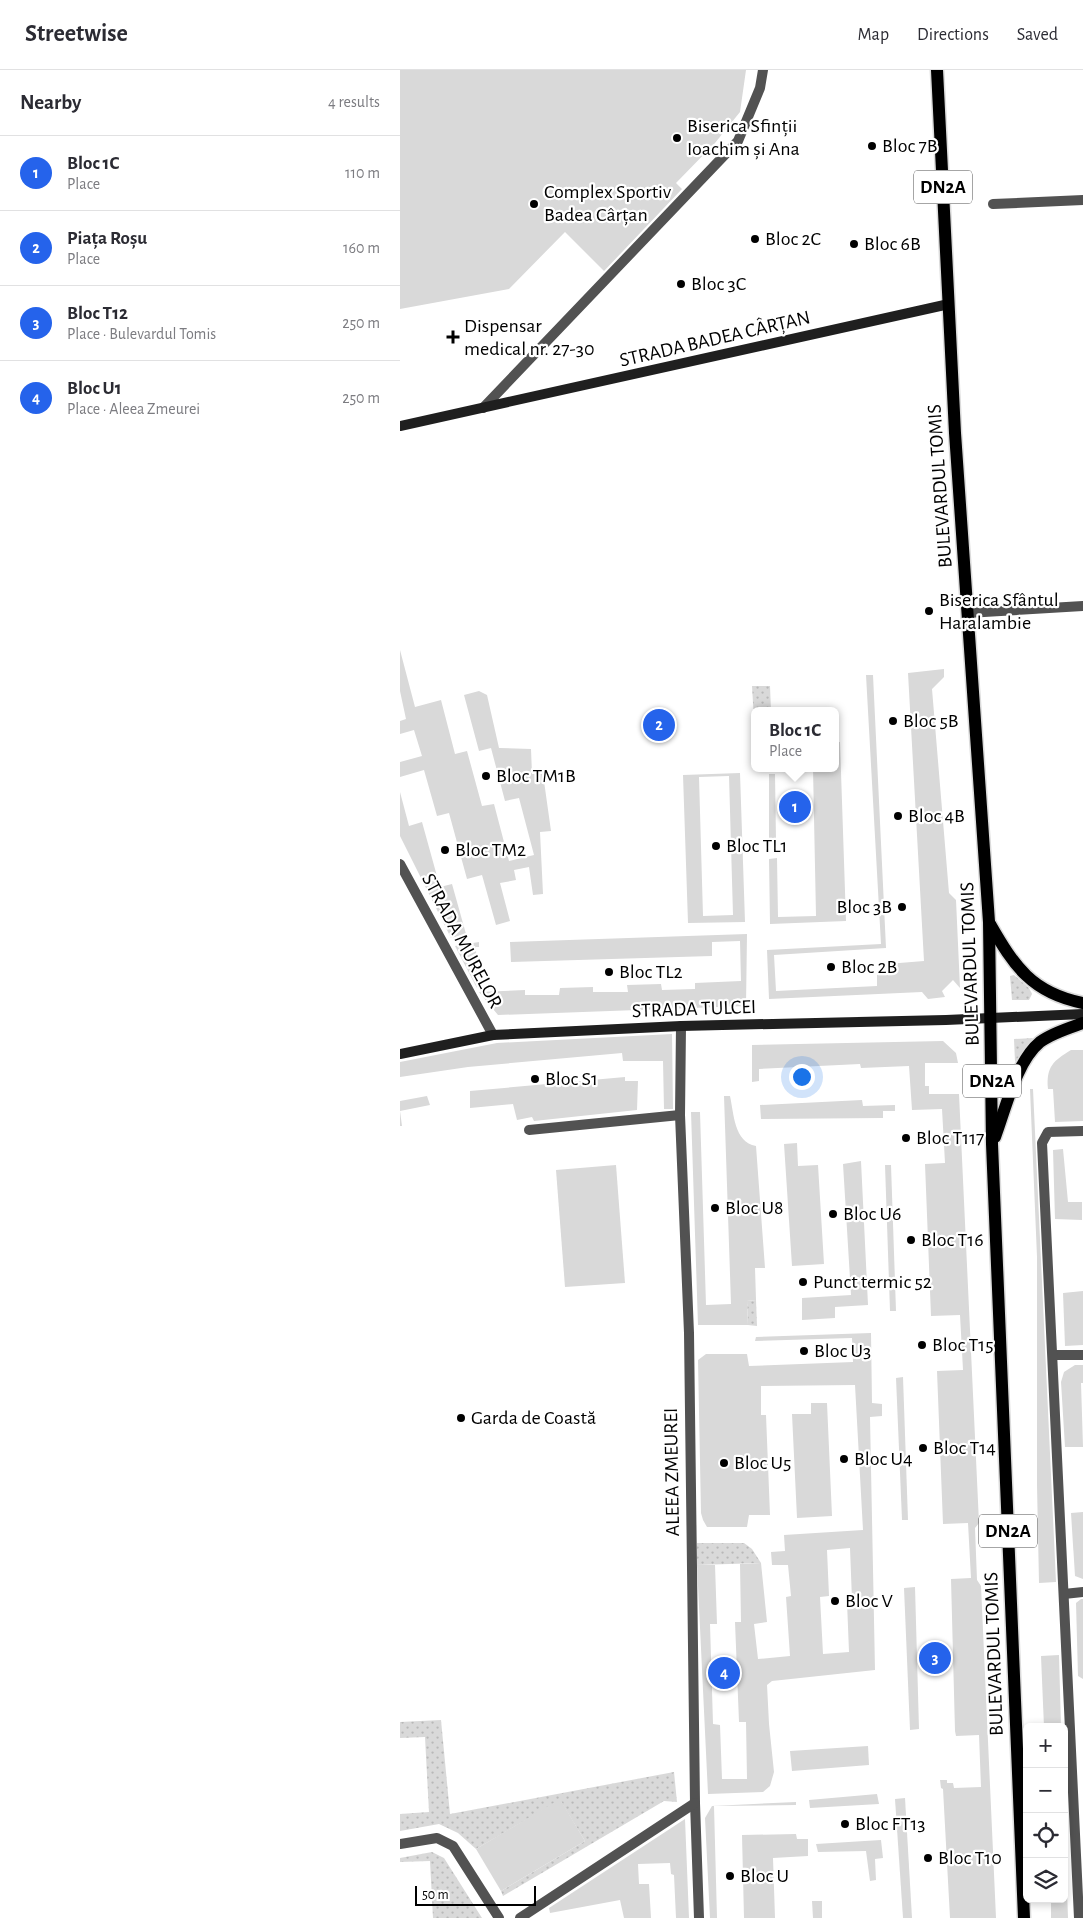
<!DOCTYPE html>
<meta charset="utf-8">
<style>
:root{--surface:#fff;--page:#f7f7f7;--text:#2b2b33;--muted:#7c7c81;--line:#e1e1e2;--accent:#2563eb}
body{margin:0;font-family:"Alegreya Sans",sans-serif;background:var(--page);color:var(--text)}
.controls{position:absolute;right:15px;bottom:15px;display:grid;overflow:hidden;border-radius:8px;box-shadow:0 2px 8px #0003}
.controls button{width:45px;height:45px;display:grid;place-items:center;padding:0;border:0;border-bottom:1px solid var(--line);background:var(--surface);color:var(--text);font:25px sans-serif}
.scale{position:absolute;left:15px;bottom:12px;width:121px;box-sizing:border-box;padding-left:5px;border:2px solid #000;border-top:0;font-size:14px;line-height:18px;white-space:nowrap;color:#000;-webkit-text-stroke:4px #fff;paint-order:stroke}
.you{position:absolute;left:401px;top:1006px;width:18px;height:18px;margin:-12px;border:4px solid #fff;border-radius:50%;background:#1a73e8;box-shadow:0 0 0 8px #1a73e833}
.badge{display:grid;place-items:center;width:32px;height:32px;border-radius:50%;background:var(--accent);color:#fff;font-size:16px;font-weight:700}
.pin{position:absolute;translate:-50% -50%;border:2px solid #fff;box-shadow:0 1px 5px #0006}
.popup{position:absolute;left:351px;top:637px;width:88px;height:65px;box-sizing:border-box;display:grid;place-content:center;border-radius:8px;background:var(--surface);filter:drop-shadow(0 1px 4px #0005);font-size:16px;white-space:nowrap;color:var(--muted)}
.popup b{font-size:19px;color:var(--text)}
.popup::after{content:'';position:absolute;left:50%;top:100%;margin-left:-10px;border:10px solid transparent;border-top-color:var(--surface)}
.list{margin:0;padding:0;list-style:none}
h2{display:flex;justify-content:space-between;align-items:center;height:65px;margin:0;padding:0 20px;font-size:21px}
h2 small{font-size:16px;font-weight:400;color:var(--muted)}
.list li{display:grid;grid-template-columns:32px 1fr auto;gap:15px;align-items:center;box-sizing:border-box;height:75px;padding:0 20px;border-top:1px solid var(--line)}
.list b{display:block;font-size:19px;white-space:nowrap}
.list p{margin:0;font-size:16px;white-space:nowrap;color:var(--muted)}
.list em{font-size:16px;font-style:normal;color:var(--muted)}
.icon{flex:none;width:28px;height:28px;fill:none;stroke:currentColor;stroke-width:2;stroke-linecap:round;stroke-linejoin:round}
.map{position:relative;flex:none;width:683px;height:1848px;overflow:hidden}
header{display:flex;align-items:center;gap:30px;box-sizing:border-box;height:70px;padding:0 25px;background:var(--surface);border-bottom:1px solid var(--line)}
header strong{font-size:24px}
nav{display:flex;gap:28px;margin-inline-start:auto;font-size:18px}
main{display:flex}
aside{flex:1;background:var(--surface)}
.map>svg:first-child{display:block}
</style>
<header>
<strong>Streetwise</strong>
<nav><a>Map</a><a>Directions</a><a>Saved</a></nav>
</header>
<main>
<aside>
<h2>Nearby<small>4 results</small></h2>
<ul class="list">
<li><span class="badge">1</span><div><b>Bloc 1C</b><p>Place</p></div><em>110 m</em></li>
<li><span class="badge">2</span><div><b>Piața Roșu</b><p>Place</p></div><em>160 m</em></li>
<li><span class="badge">3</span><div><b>Bloc T12</b><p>Place · Bulevardul Tomis</p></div><em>250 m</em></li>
<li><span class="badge">4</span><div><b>Bloc U1</b><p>Place · Aleea Zmeurei</p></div><em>250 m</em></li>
</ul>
</aside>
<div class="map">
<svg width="683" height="1848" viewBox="0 0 683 1848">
<defs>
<pattern id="grass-dots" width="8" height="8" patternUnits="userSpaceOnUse" patternTransform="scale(1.25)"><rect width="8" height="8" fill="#d9d9d9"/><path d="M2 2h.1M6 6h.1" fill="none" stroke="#b8b8b8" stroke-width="1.8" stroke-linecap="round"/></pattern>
</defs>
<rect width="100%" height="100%" fill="#fff"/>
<g fill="url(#grass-dots)">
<path d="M352 616H370L371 641H355V667Z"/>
<path d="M614 905 629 918 632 924 629 930H612L610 906Z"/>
<path d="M633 968 615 992 614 969Z"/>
<path d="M356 1230 357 1256 348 1255 347 1231Z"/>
<path d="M297 1473H344L352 1479 361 1493 297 1495Z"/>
<path d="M41 1650 50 1744 274 1702 277 1732 264 1731 103 1826 101 1821 185 1771 160 1730 76 1779 58 1763 39 1754 0 1761V1744L29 1742 25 1667 0 1668V1652Z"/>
<path d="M32 1782 44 1788 82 1848H33L30 1791 0 1792V1788Z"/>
</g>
<g fill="#d9d9d9" fill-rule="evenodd">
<path d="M0 0H346L340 42 315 73 276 113 282 119 204 201 165 162 109 219 0 239Z"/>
<path d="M0 580 15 637 41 630 55 684 67 681 82 736 94 734 109 791 134 785 119 728 105 731 91 678 79 681 64 625 79 621 87 625 99 678 131 679 132 704H143L151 761 140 762 143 824 133 825 129 797 114 800 116 810 100 813 110 851 96 855 82 805 67 809 49 743 37 746 24 700 0 707V692L22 686 14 660 0 664V651L6 649 0 621Z"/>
<path d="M544 599V607L532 619 549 823 556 830 560 918 553 910 542 921 545 927 528 929 522 922 369 929 367 880 481 874 466 605H473L486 878 374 885 376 921 477 916V901L488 900 487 894 524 891 508 603Z"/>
<path d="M435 672H440L446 851 370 854 369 789 377 788 378 847 416 846 413 698H435Z"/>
<path d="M340 703 345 852 288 853 283 705ZM329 706 333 845 303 846 299 707Z"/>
<path d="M369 704H375L376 771H369Z"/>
<path d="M0 722 9 756 22 752 40 817 52 814 66 864 51 868 0 766Z"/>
<path d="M347 864 346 936 98 945 79 922 125 920V925H159L160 918 193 917V922H228L227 915 261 914 262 920 295 919V913L341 911 340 871 312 872V886L111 892 110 872Z"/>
<path d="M79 872V877H76L77 918 55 876Z"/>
<path d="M272 964 273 1039H264L263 991H223L222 983 68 997 0 1007V992L97 973Z"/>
<path d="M543 971 556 983 558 993H525V1016H529V1024H559L579 1453 575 1458 577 1510 581 1516 596 1848H550L543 1719 541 1718 540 1710H547V1713H553L554 1718 581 1717 579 1665 556 1666 555 1661 551 1509 571 1508 568 1453 543 1454 537 1301 563 1300 560 1245 531 1246 525 1094 545 1093 542 1039 512 1040 509 996 461 998 460 994 359 999V1011L352 1012V975Z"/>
<path d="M671 980H683V1051L655 1052 653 1019H648C646 997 653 991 671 980Z"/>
<path d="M225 1007V1011H238L237 1040 134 1051 132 1047 117 1050 113 1034 70 1038V1021Z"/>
<path d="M630 1019H633L656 1512 639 1513 637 1415V1187Z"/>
<path d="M27 1026 30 1035 0 1041 2 1056H0V1031Z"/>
<path d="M324 1026H330C334 1044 334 1072 356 1076L365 1198H355L356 1230 347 1231 348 1255H298L291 1042H300L306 1235 331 1234Z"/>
<path d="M462 1030 463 1036 495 1035V1041H483V1048L361 1049 360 1035Z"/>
<path d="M397 1073 398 1096 418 1095 424 1194 392 1196 384 1074Z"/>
<path d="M663 1079 668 1132H682V1150L655 1149 653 1080Z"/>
<path d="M461 1091 468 1235 435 1237V1248L402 1250V1228L451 1225 443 1094Z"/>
<path d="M216 1095 225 1213 165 1217 156 1100Z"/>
<path d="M485 1095H491L496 1241H490Z"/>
<path d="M683 1221V1275L665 1276 663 1223Z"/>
<path d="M471 1263 472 1333 482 1334V1346L470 1347 475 1600 372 1611 367 1615 369 1654 374 1702 370 1716 363 1722 308 1724 297 1495H315L317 1554H310L313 1654 320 1655 322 1709H347L346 1652H339L335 1552H341L340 1494 361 1493 367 1552 354 1554 358 1589 390 1586 386 1527 391 1526 388 1495H372L371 1482 385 1481 384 1465 463 1460 455 1315 361 1316V1345H366L370 1445H349L347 1457H307L303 1450 301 1443 298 1290 306 1284H347L349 1296 453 1292 452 1268 355 1271 356 1267ZM450 1478 452 1530 447 1532 449 1582 423 1584 420 1527 429 1526 427 1480Z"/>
<path d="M675 1295H683V1313H681L683 1377H665L661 1312 664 1302Z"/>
<path d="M503 1307 508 1450H502L496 1308Z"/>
<path d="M411 1333H427L432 1446 397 1448 392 1344H411Z"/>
<path d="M683 1442V1509L675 1506 671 1443Z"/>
<path d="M515 1517 519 1659 510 1660 504 1518Z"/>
<path d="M681 1529H683V1609L678 1606 676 1533Z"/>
<path d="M659 1585 661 1657H644L641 1586Z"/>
<path d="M468 1676 469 1695 392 1701 390 1681Z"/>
<path d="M477 1724 479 1734 410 1738 409 1730Z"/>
<path d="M505 1728 512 1848H503L495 1729Z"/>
<path d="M160 1729 185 1771 101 1821 76 1779Z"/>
<path d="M396 1732V1735L314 1736 317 1848H310L305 1748 312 1736Z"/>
<path d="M664 1735 668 1848H651V1829H664Z"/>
<path d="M285 1749 289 1848H276L274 1805 271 1804 270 1793 238 1794 239 1814H249L251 1848H224L220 1830 150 1843 149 1838Z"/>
<path d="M396 1764 397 1769H408V1786L373 1788 375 1848H344L342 1765Z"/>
<path d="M481 1770 483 1788 475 1789 476 1810 470 1811 466 1781 418 1782 416 1774Z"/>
<path d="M412 1831H422V1848H413Z"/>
</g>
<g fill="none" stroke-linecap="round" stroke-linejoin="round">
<defs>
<g id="primary">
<path d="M537 0 555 363 589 852 592 1074 624 1848"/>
<path d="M590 854C614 896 632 923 683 933"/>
<path d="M595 1067C606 1038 616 992 640 972 652 963 669 958 683 953"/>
</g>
</defs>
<use href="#primary" stroke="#dbdbdb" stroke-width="15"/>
<g stroke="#525252" stroke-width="10">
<path d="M593 134 683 130"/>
<path d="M83 338 338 71 360 18 363 0"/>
<path d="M567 543 683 536"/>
<path d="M0 794 93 965"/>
<path d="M281 956 280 1045 289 1263 295 1733 299 1848"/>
<path d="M129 1060 280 1045"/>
<path d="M653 1285H683"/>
<path d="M664 1524 683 1522"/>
<path d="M0 1774 37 1768 53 1776 99 1848"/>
<path d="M120 1848 295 1733"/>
<path d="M679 1848 642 1073 648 1062 683 1061"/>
</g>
<g stroke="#1f1f1f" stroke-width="10">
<path d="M0 356 549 234"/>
<path d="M0 984 93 965 281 956 546 950 683 944"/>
</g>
<use href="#primary" stroke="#000" stroke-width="12"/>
</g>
<g fill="#000" stroke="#fff" stroke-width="2">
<circle cx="277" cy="68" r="5"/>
<circle cx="472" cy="76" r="5"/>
<circle cx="134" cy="134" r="5"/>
<circle cx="355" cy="169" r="5"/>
<circle cx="454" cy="174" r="5"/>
<circle cx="281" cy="214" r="5"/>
<path d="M50.5 259.5h5v5h5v5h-5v5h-5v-5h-5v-5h5z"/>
<circle cx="529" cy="541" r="5"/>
<circle cx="493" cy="651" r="5"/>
<circle cx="86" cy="706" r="5"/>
<circle cx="498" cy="746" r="5"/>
<circle cx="316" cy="776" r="5"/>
<circle cx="45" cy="780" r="5"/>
<circle cx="502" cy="837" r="5"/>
<circle cx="431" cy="897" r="5"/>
<circle cx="209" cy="902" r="5"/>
<circle cx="135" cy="1009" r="5"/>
<circle cx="506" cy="1068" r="5"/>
<circle cx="315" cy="1138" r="5"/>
<circle cx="433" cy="1144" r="5"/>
<circle cx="511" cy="1170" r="5"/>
<circle cx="403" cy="1212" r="5"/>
<circle cx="522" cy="1275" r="5"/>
<circle cx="404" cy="1281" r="5"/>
<circle cx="61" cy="1348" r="5"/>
<circle cx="523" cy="1378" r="5"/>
<circle cx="444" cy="1389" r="5"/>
<circle cx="324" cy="1393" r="5"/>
<circle cx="435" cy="1531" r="5"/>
<circle cx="445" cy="1754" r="5"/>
<circle cx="528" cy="1788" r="5"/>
<circle cx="330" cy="1806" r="5"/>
</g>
<g text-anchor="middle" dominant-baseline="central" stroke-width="4.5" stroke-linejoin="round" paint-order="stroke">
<g fill="#fff" stroke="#4c4c4c" stroke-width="1">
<rect x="514" y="100.5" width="58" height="33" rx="4"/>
<rect x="563" y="994.5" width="58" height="33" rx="4"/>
<rect x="579" y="1444.5" width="58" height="33" rx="4"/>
</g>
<g font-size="19" font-weight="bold" fill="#000">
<text x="543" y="117">DN2A</text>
<text x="592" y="1011">DN2A</text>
<text x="608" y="1461">DN2A</text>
</g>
<g font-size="20" fill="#000" stroke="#fff" text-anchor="start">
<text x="287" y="56">Biserica Sfinții<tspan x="287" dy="23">Ioachim și Ana</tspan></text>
<text x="482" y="76">Bloc 7B</text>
<text x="144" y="122">Complex Sportiv<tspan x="144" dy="23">Badea Cârțan</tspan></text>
<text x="365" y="169">Bloc 2C</text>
<text x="464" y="174">Bloc 6B</text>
<text x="291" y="214">Bloc 3C</text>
<text x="64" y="256">Dispensar<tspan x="64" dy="23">medical nr. 27-30</tspan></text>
<text x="539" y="530">Biserica Sfântul<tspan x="539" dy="23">Haralambie</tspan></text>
<text x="503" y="651">Bloc 5B</text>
<text x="96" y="706">Bloc TM1B</text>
<text x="508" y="746">Bloc 4B</text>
<text x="326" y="776">Bloc TL1</text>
<text x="55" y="780">Bloc TM2</text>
<text x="492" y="837" text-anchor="end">Bloc 3B</text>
<text x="441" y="897">Bloc 2B</text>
<text x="219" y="902">Bloc TL2</text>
<text x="145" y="1009">Bloc S1</text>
<text x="516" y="1068">Bloc T117</text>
<text x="325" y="1138">Bloc U8</text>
<text x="443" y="1144">Bloc U6</text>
<text x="521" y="1170">Bloc T16</text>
<text x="413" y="1212">Punct termic 52</text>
<text x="532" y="1275">Bloc T15</text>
<text x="414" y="1281">Bloc U3</text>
<text x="71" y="1348">Garda de Coastă</text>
<text x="533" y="1378">Bloc T14</text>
<text x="454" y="1389">Bloc U4</text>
<text x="334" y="1393">Bloc U5</text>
<text x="445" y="1531">Bloc V</text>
<text x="455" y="1754">Bloc FT13</text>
<text x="538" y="1788">Bloc T10</text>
<text x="340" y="1806">Bloc U</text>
</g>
<g font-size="20" fill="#000" stroke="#fff">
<text transform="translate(315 269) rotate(-13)">STRADA BADEA CÂRȚAN</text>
<text transform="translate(540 416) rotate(-94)">BULEVARDUL TOMIS</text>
<text transform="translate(62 871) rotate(62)">STRADA MURELOR</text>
<text transform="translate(570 894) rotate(-92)">BULEVARDUL TOMIS</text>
<text transform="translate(294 939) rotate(-2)">STRADA TULCEI</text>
<text transform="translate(272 1402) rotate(-91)">ALEEA ZMEUREI</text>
<text transform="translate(594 1584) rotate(-92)">BULEVARDUL TOMIS</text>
</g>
</g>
</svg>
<div class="controls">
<button>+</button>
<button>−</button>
<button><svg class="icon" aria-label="locate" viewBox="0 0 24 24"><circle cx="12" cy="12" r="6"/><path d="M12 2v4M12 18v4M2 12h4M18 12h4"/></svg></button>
<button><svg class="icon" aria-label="layers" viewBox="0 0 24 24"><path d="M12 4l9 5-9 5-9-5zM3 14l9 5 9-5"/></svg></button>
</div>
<div class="scale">50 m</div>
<div class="you"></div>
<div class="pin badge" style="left:395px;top:737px">1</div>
<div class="popup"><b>Bloc 1C</b>Place</div>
<div class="pin badge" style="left:259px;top:655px">2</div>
<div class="pin badge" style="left:535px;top:1588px">3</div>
<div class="pin badge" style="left:324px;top:1603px">4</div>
</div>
</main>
